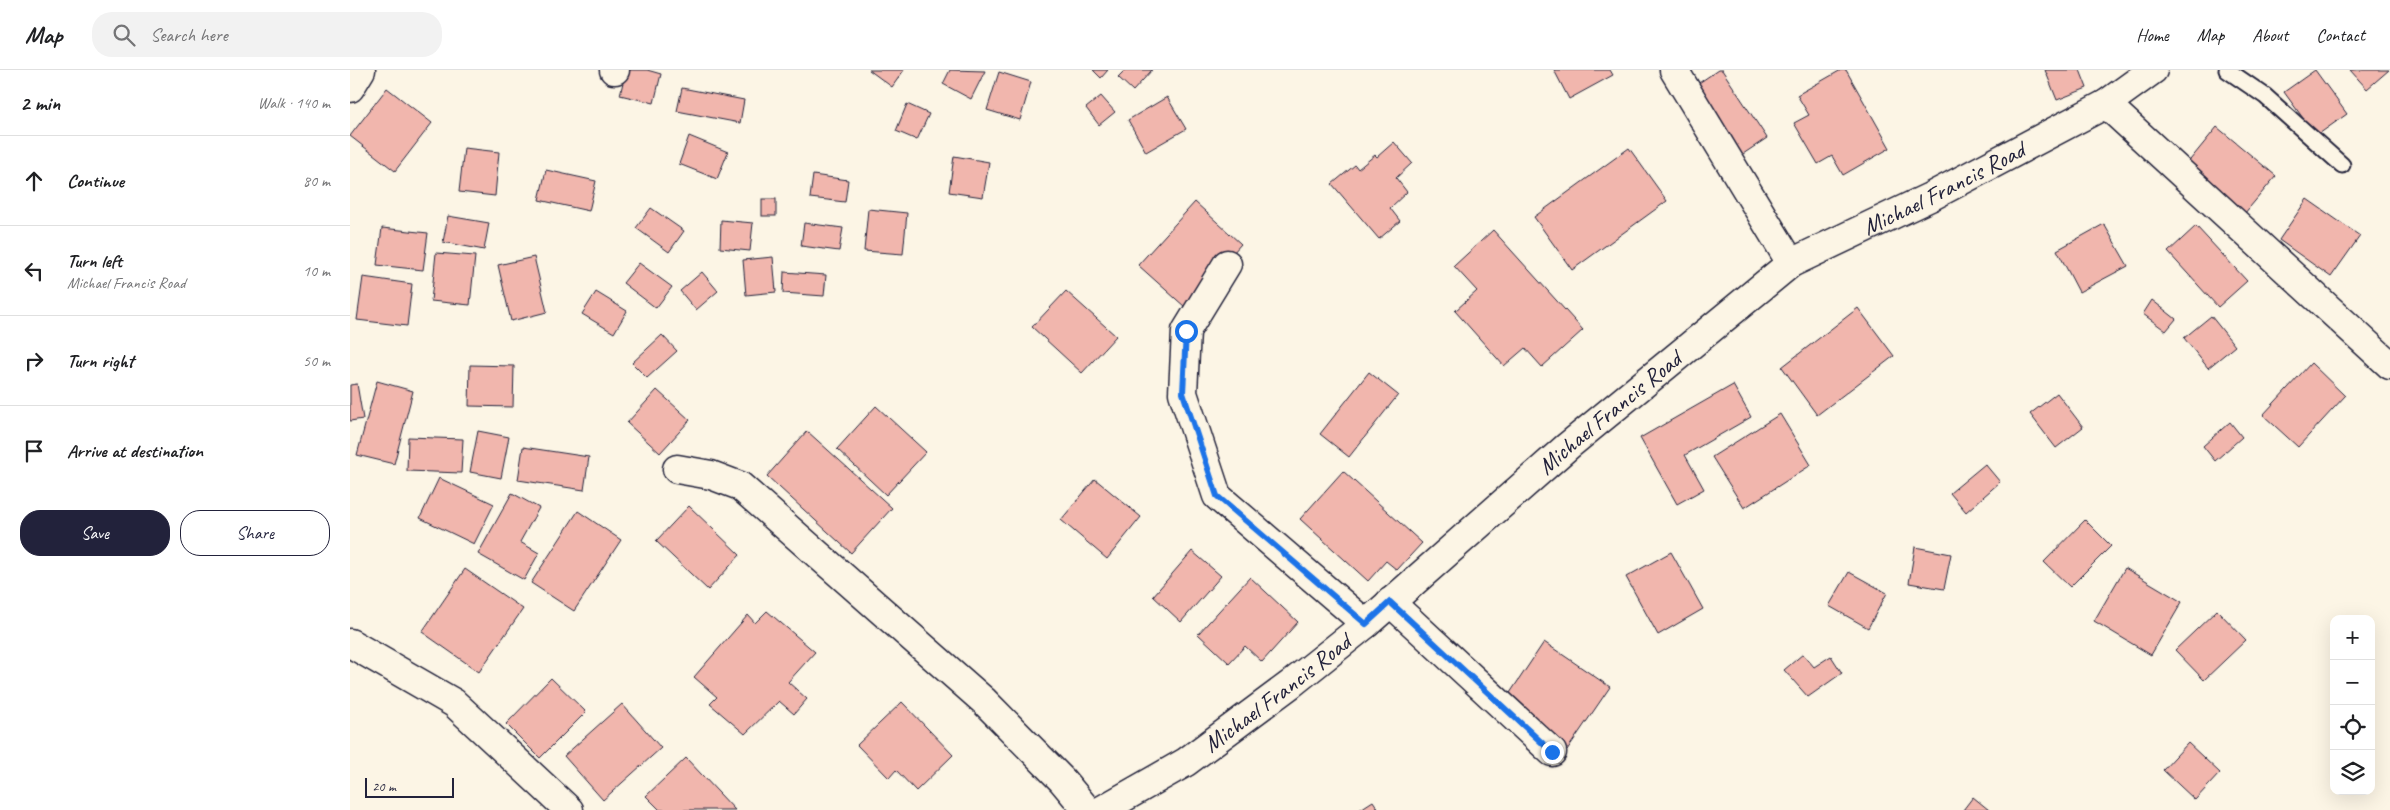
<!DOCTYPE html>
<meta charset="utf-8">
<style>
:root{--surface:#fff;--page:#f2f2f2;--text:#202124;--muted:#757577;--line:#e0e0e0;--accent:#22223b}
body{margin:0;font-family:Caveat,sans-serif;background:var(--page);color:var(--text)}
.controls{position:absolute;right:15px;bottom:15px;display:grid;overflow:hidden;border-radius:10px;box-shadow:0 5px 20px #0002}
.controls button{width:45px;height:45px;display:grid;place-items:center;padding:0;border:0;border-bottom:1px solid var(--line);background:var(--surface);color:var(--text);font:25px sans-serif}
.scale{position:absolute;left:15px;bottom:12px;width:89px;box-sizing:border-box;padding-left:5px;border:2px solid #22223b;border-top:0;font-size:14px;line-height:18px;white-space:nowrap;color:#22223b;-webkit-text-stroke:4px #fcf5e5;paint-order:stroke}
.stop{position:absolute;width:15px;height:15px;margin:-11px;border:4px solid #1a73e8;border-radius:50%;background:#fff}
.stop.end{background:#1a73e8;border-color:#fff;box-shadow:0 1px 5px #0008}
.list{margin:0;padding:0;list-style:none}
h2{display:flex;justify-content:space-between;align-items:center;height:65px;margin:0;padding:0 20px;font-size:21px}
h2 small{font-size:16px;font-weight:400;color:var(--muted)}
.list li{display:grid;grid-template-columns:32px 1fr auto;gap:15px;align-items:center;box-sizing:border-box;height:90px;padding:0 20px;border-top:1px solid var(--line)}
.list b{display:block;font-size:19px;white-space:nowrap}
.list p{margin:0;font-size:16px;white-space:nowrap;color:var(--muted)}
.list em{font-size:16px;font-style:normal;color:var(--muted)}
.actions{display:flex;gap:10px;padding:15px 20px}
.actions a{flex:1;padding:11px 0;border:1px solid var(--accent);border-radius:20px;text-align:center;font-size:18px;color:var(--accent)}
.actions .main{background:var(--accent);color:#fff}
.icon{flex:none;width:28px;height:28px;fill:none;stroke:currentColor;stroke-width:2;stroke-linecap:round;stroke-linejoin:round}
.map{position:relative;flex:none;width:2040px;height:740px;overflow:hidden}
header{display:flex;align-items:center;gap:30px;box-sizing:border-box;height:70px;padding:0 25px;background:var(--surface);border-bottom:1px solid var(--line)}
header strong{font-size:24px}
nav{display:flex;gap:28px;margin-inline-start:auto;font-size:18px}
.search{width:350px;height:45px;background:var(--page);display:flex;align-items:center;gap:12px;box-sizing:border-box;padding:0 18px;border-radius:20px;color:var(--muted);font-size:19px}
main{display:flex}
aside{flex:1;background:var(--surface)}
.map>svg:first-child{display:block}
</style>
<header>
<strong>Map</strong>
<div class="search"><svg class="icon" aria-label="search" viewBox="0 0 24 24"><circle cx="10" cy="10" r="6"/><path d="M15 15l6 6"/></svg>Search here</div>
<nav><a>Home</a><a>Map</a><a>About</a><a>Contact</a></nav>
</header>
<main>
<aside>
<h2>2 min<small>Walk · 140 m</small></h2>
<ul class="list">
<li><svg class="icon" aria-label="ahead" viewBox="0 0 24 24"><path d="M12 20V5M6 11l6-6 6 6"/></svg><div><b>Continue</b></div><em>80 m</em></li>
<li><svg class="icon" aria-label="left" viewBox="0 0 24 24"><path d="M17 20v-9H6M10 6l-5 5 5 5"/></svg><div><b>Turn left</b><p>Michael Francis Road</p></div><em>10 m</em></li>
<li><svg class="icon" aria-label="right" viewBox="0 0 24 24"><path d="M7 20v-9h11M14 6l5 5-5 5"/></svg><div><b>Turn right</b></div><em>50 m</em></li>
<li><svg class="icon" aria-label="arrive" viewBox="0 0 24 24"><path d="M6 21V4h12l-3 4 3 4H6"/></svg><div><b>Arrive at destination</b></div></li>
</ul>
<div class="actions"><a class="main">Save</a><a>Share</a></div>
</aside>
<div class="map">
<svg width="2040" height="740" viewBox="0 0 2040 740">
<rect width="100%" height="100%" fill="#fcf5e5"/>
<filter id="ink" filterUnits="userSpaceOnUse"><feTurbulence type="fractalNoise" baseFrequency=".02" numOctaves="2"/><feDisplacementMap in="SourceGraphic" scale="10" xChannelSelector="R" yChannelSelector="G"/><feConvolveMatrix kernelMatrix="1 2 1 2 8 2 1 2 1" color-interpolation-filters="sRGB"/></filter>
<g filter="url(#ink)">
<g fill="#f1b6ad" stroke="#22223b">
<path d="M276 0H297L311 4 304 33 270 25Z"/>
<path d="M519 0H554L542 17Z"/>
<path d="M600 0 635 1 621 29 593 14Z"/>
<path d="M743 0H758L751 8Z"/>
<path d="M775 0H802L783 21 768 7Z"/>
<path d="M1204 0H1260L1263 5 1219 29Z"/>
<path d="M1368 0H1372L1417 68 1390 86 1343 17Z"/>
<path d="M1491 0H1496L1540 78 1493 105 1482 86 1468 94 1444 53 1459 45 1447 25Z"/>
<path d="M1695 0H1730L1737 18 1707 30Z"/>
<path d="M1965 0 1997 44 1966 66 1934 22Z"/>
<path d="M2000 0H2039L2017 19Z"/>
<path d="M649 2 681 12 670 50 637 40Z"/>
<path d="M37 18 82 53 45 101 0 66Z"/>
<path d="M332 18 394 30 390 53 327 41Z"/>
<path d="M751 26 765 42 749 55 736 38Z"/>
<path d="M817 27 836 59 796 82 778 50Z"/>
<path d="M557 34 579 44 567 70 546 61Z"/>
<path d="M1867 57 1926 106 1889 150 1831 101Z"/>
<path d="M339 66 378 82 367 109 329 94Z"/>
<path d="M1044 72 1062 93 1046 108 1057 122 1040 138 1050 151 1029 169 982 114 1005 95 1008 99 1025 85 1027 87Z"/>
<path d="M114 78 149 82 145 126 109 122Z"/>
<path d="M1279 78 1317 131 1222 200 1184 147Z"/>
<path d="M604 86 639 92 633 127 599 122Z"/>
<path d="M196 100 246 111 239 141 189 130Z"/>
<path d="M463 105 498 110 495 132 460 128Z"/>
<rect x="412" y="129" width="14" height="17"/>
<path d="M1957 129 2010 166 1981 207 1929 170Z"/>
<path d="M845 132 891 174 835 237 788 195Z"/>
<path d="M301 138 334 161 319 182 286 158Z"/>
<path d="M518 139 557 143 553 184 514 181Z"/>
<path d="M98 146 139 153 134 180 93 172Z"/>
<path d="M371 150 403 153 400 181 370 178Z"/>
<path d="M454 153 493 158 489 181 451 176Z"/>
<path d="M1754 154 1778 196 1729 222 1707 180Z"/>
<path d="M1846 156 1897 211 1868 237 1818 182Z"/>
<path d="M32 158 78 163 73 200 27 195Z"/>
<path d="M1143 160 1233 260 1192 297 1175 278 1154 296 1105 241 1127 221 1104 196Z"/>
<path d="M86 183 125 186 120 235 81 231Z"/>
<path d="M184 187 197 242 161 251 148 195Z"/>
<path d="M423 187 426 222 396 225 393 190Z"/>
<path d="M289 193 322 217 306 238 273 213Z"/>
<path d="M352 202 368 221 346 240 330 221Z"/>
<path d="M434 202 476 205 474 226 433 223Z"/>
<path d="M13 207 62 214 57 256 7 250Z"/>
<path d="M716 221 766 266 732 303 682 257Z"/>
<path d="M246 222 277 241 264 263 232 244Z"/>
<path d="M1802 230 1826 249 1816 261 1793 244Z"/>
<path d="M1508 238 1544 286 1467 345 1432 297Z"/>
<path d="M1861 246 1885 276 1858 298 1834 268Z"/>
<path d="M312 265 327 281 297 308 282 293Z"/>
<path d="M1961 293 1995 326 1948 377 1913 345Z"/>
<path d="M120 295 164 296 163 337 119 336Z"/>
<path d="M1019 302 1048 325 999 387 970 364Z"/>
<path d="M27 311 63 321 44 394 7 385Z"/>
<path d="M7 314 13 349 0 351V315Z"/>
<path d="M1383 315 1401 347 1335 385 1354 419 1327 434 1290 368Z"/>
<path d="M307 320 340 350 310 383 277 353Z"/>
<path d="M1707 323 1733 357 1706 378 1680 344Z"/>
<path d="M526 336 576 382 536 425 487 379Z"/>
<path d="M1430 344 1461 395 1394 438 1362 387Z"/>
<path d="M1880 352 1892 367 1865 391 1853 376Z"/>
<path d="M128 361 159 367 151 408 120 402Z"/>
<path d="M457 361 542 438 501 483 417 406Z"/>
<path d="M58 367 113 369 111 403 57 401Z"/>
<path d="M173 377 239 387 234 420 168 410Z"/>
<path d="M1635 394 1650 412 1616 442 1600 423Z"/>
<path d="M993 401 1072 473 1047 500 1036 491 1018 511 950 449Z"/>
<path d="M89 408 144 434 124 474 70 448Z"/>
<path d="M745 409 791 447 757 489 711 450Z"/>
<path d="M162 423 189 438 170 472 189 483 174 510 128 484Z"/>
<path d="M339 436 390 485 358 520 306 471Z"/>
<path d="M228 441 271 470 224 541 181 513Z"/>
<path d="M1735 450 1761 476 1720 517 1694 492Z"/>
<path d="M1565 477 1601 484 1594 519 1559 513Z"/>
<path d="M842 481 871 506 831 552 803 526Z"/>
<path d="M1321 482 1353 539 1308 565 1276 507Z"/>
<path d="M1775 498 1832 532 1801 585 1744 551Z"/>
<path d="M115 499 173 539 129 602 72 562Z"/>
<path d="M1499 502 1537 523 1518 558 1479 536Z"/>
<path d="M900 507 948 552 912 592 895 576 879 593 848 564Z"/>
<path d="M1867 540 1896 570 1854 610 1825 580Z"/>
<path d="M417 541 465 582 438 612 457 629 444 644 429 631 395 664 360 634 367 627 344 607 398 545 405 553Z"/>
<path d="M1194 572 1260 617 1217 680 1152 635Z"/>
<path d="M1453 584 1464 597 1481 586 1492 603 1458 627 1434 600Z"/>
<path d="M201 608 236 642 190 688 156 654Z"/>
<path d="M552 632 603 685 566 721 546 700 539 708 507 675Z"/>
<path d="M272 634 311 678 253 730 214 686Z"/>
<path d="M1838 673 1870 703 1845 730 1813 700Z"/>
<path d="M336 688 385 740H310L296 726Z"/>
<path d="M1623 727 1639 740H1613Z"/>
<path d="M1023 731 1029 740H1009Z"/>
</g>
<g fill="none" stroke-linecap="round" stroke-linejoin="round">
<defs>
<path id="lane" d="M1877 0 1915 26 1992 95"/>
<g id="street">
<path d="M264 0H265"/>
<path d="M1324 0 1441 193"/>
<path d="M0 18 11 0"/>
<path d="M1756 34 2040 295"/>
<path d="M877 194 836 261 833 323 867 426 1016 554"/>
<path d="M327 399 361 405 390 416 634 631 712 710 737 740"/>
<path d="M1040 532 1202 682"/>
<path d="M0 573 104 633 219 740"/>
</g>
<g id="secondary">
<path id="s1" d="M752 740 836 692 941 614 1016 554 1218 376 1441 193 1580 127 1756 34 1803 0"/>
</g>
</defs>
<use href="#lane" stroke="#22223b" stroke-width="19"/>
<use href="#street" stroke="#22223b" stroke-width="31"/>
<use href="#secondary" stroke="#22223b" stroke-width="31"/>
<use href="#lane" stroke="#fcf5e5" stroke-width="15"/>
<use href="#street" stroke="#fcf5e5" stroke-width="28"/>
<use href="#secondary" stroke="#fcf5e5" stroke-width="28"/>
</g>
</g>
<g fill="none" stroke-linecap="round" stroke-linejoin="round" filter="url(#ink)">
<path stroke="#1a73e8" stroke-width="6" d="M836 261 833 323 867 426 1016 554 1040 532 1202 682"/>
</g>
<g text-anchor="middle" dominant-baseline="central" stroke-width="4" stroke-linejoin="round" paint-order="stroke">
<g font-size="24" fill="#22223b" stroke="#fcf5e5">
<text stroke="none"><textPath href="#s1" startOffset="1051">Michael Francis Road</textPath></text>
<text stroke="none"><textPath href="#s1" startOffset="646">Michael Francis Road</textPath></text>
<text stroke="none"><textPath href="#s1" startOffset="211">Michael Francis Road</textPath></text>
</g>
</g>
</svg>
<div class="controls">
<button>+</button>
<button>−</button>
<button><svg class="icon" aria-label="locate" viewBox="0 0 24 24"><circle cx="12" cy="12" r="6"/><path d="M12 2v4M12 18v4M2 12h4M18 12h4"/></svg></button>
<button><svg class="icon" aria-label="layers" viewBox="0 0 24 24"><path d="M12 4l9 5-9 5-9-5zM3 14l9 5 9-5"/></svg></button>
</div>
<div class="scale">20 m</div>
<div class="stop" style="left:836px;top:261px"></div>
<div class="stop end" style="left:1202px;top:682px"></div>
</div>
</main>
